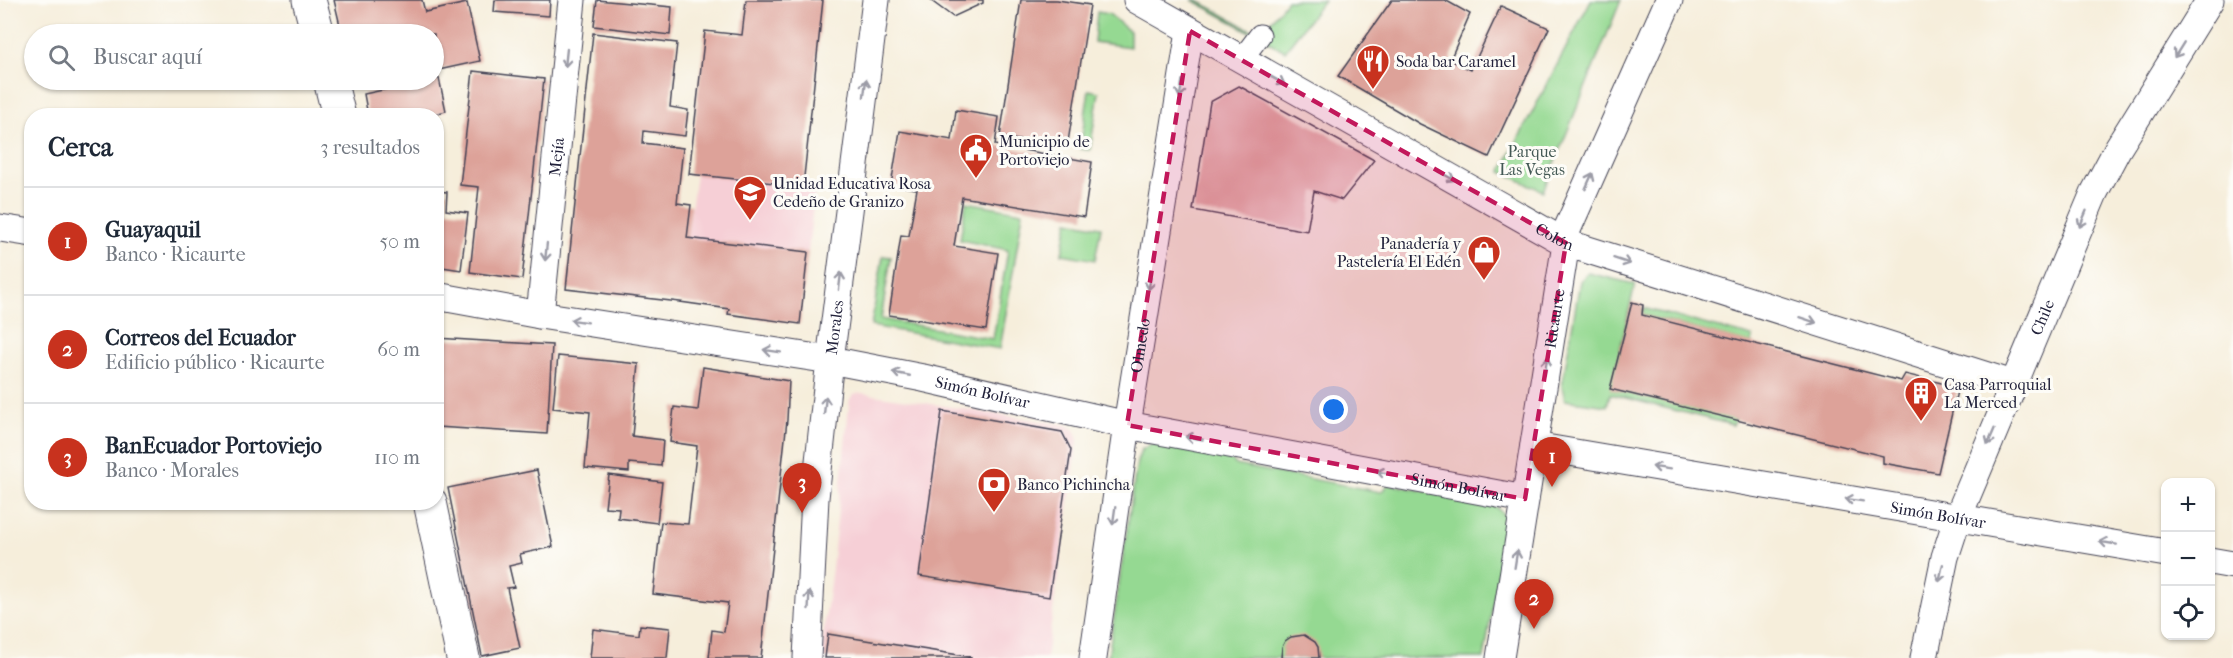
<!DOCTYPE html>
<html lang="es">
<meta charset="utf-8">
<style>
:root{--surface:#fff;--page:#f2f2f3;--text:#1f2937;--muted:#747a83;--line:#e0e1e3;--accent:#c8321e}
body{margin:0;font-family:"IM FELL French Canon",serif;background:var(--page);color:var(--text)}
.controls{position:absolute;right:18px;bottom:18px;display:grid;overflow:hidden;border-radius:12px;box-shadow:0 2px 4px #0004}
.controls button{width:54px;height:54px;display:grid;place-items:center;padding:0;border:0;border-bottom:2px solid var(--line);background:var(--surface);color:var(--text);font:30px sans-serif}
.you{position:absolute;left:1334px;top:410px;width:21px;height:21px;margin:-15px;border:4px solid #fff;border-radius:50%;background:#1a73e8;box-shadow:0 0 0 9px #1a73e833}
.badge{display:grid;place-items:center;width:39px;height:39px;border-radius:50%;background:var(--accent);color:#fff;font-size:20px;font-weight:700}
.pin{position:absolute;translate:-50% -50px;filter:drop-shadow(0 2px 3px #0008)}
.pin::after{content:'';position:absolute;top:32px;width:21px;height:18px;background:inherit;clip-path:polygon(0 0,100% 0,50% 100%)}
.list{margin:0;padding:0;list-style:none}
h2{display:flex;justify-content:space-between;align-items:center;height:78px;margin:0;padding:0 24px;font-size:26px}
h2 small{font-size:20px;font-weight:400;color:var(--muted)}
.list li{display:grid;grid-template-columns:39px 1fr auto;gap:18px;align-items:center;box-sizing:border-box;height:108px;padding:0 24px;border-top:2px solid var(--line)}
.list b{display:block;font-size:22px;white-space:nowrap}
.list p{margin:0;font-size:20px;white-space:nowrap;color:var(--muted)}
.list em{font-size:20px;font-style:normal;color:var(--muted)}
.icon{flex:none;width:33px;height:33px;fill:none;stroke:currentColor;stroke-width:2;stroke-linecap:round;stroke-linejoin:round}
.map{position:relative;flex:none;width:2233px;height:658px;overflow:hidden}
.search{position:absolute;background:var(--surface);box-shadow:0 2px 4px #0004;left:24px;top:24px;width:420px;height:66px;display:flex;align-items:center;gap:15px;box-sizing:border-box;padding:0 21px;border-radius:33px;color:var(--muted);font-size:22px}
.panel{position:absolute;background:var(--surface);box-shadow:0 2px 4px #0004;left:24px;top:108px;width:420px;height:402px;border-radius:24px}
.map>svg:first-child{display:block}
</style>
<div class="map">
<svg width="2233" height="658" viewBox="0 0 2233 658">
<rect width="100%" height="100%" fill="#fdfcf7"/>
<filter id="ink" filterUnits="userSpaceOnUse"><feTurbulence type="fractalNoise" baseFrequency=".0167" numOctaves="2"/><feDisplacementMap in="SourceGraphic" scale="12" xChannelSelector="R" yChannelSelector="G"/><feConvolveMatrix kernelMatrix="1 2 1 2 8 2 1 2 1" color-interpolation-filters="sRGB"/></filter>
<filter id="wash" filterUnits="userSpaceOnUse"><feTurbulence type="fractalNoise" baseFrequency=".008" numOctaves="4" result="noise"/><feDisplacementMap in="SourceGraphic" scale="24" xChannelSelector="R" yChannelSelector="G"/><feGaussianBlur stdDeviation="1.35" result="paint"/><feColorMatrix in="noise" values="0 0 0 0 0 0 0 0 0 0 0 0 0 0 0 0 0 1.4 0 .05"/><feComposite in="paint" operator="in"/></filter>
<g filter="url(#wash)">
<rect width="100%" height="100%" fill="#f6eedb"/>
<g fill="#f6cfd6">
<path d="M696 174 815 188 808 252 687 238Z"/>
<path d="M861 393 1066 425 1073 429 1076 434 1078 441 1046 658H820L832 568 849 406 850 399 854 394Z"/>
</g>
<g fill="#95d992" stroke="#5c7e66" stroke-width="1.5">
<path d="M1192 0H1197L1260 35 1287 0H1324L1285 51Z"/>
<path d="M1591 0H1621L1543 191 1501 172Z"/>
<path d="M1097 12 1109 14 1130 32V47L1094 42Z"/>
<path d="M1089 90 1099 92 1090 150 1080 149Z"/>
<path d="M966 202 1023 212 1000 349 871 326 883 256 891 257 881 319 993 339 1008 250 960 240Z"/>
<path d="M1068 221 1101 227 1095 260 1062 254Z"/>
<path d="M1588 273 1635 284 1611 389 1735 419 1733 425 1610 394 1607 406 1565 400 1562 386 1580 281Z"/>
<path d="M1643 308 1753 337 1752 344 1642 315Z"/>
<path d="M1151 444H1164L1229 456 1236 465 1381 492 1389 484 1494 505 1506 517 1505 530 1484 658H1108L1137 462 1141 450Z"/>
</g>
<g id="blocks">
<g fill="#dda299">
<path d="M334 0H422L425 12 467 3 480 61 434 71V34H342Z"/>
<path d="M495 0H550L549 16 494 12Z"/>
<path d="M597 0 672 7 670 35 594 26Z"/>
<path d="M746 0H823L803 186 689 174 705 31 742 35Z"/>
<path d="M930 0H983V3L953 17Z"/>
<path d="M1021 0H1057L1090 5 1067 148 1000 137Z"/>
<path d="M1392 0H1445L1470 14 1450 60 1471 70 1501 6 1549 28 1489 157 1420 124 1338 76Z"/>
<path d="M593 33 677 43 670 107 688 110 685 136 644 131 643 143 683 148 677 203 691 205 687 238 808 252 800 324 728 314 729 309 680 302 566 289Z"/>
<path d="M473 71 544 79 522 279 470 272 479 187 460 185Z"/>
<path d="M439 78 446 111 427 116H368L364 94Z"/>
<path d="M352 80H390L354 88Z"/>
<path d="M1239 86 1374 160 1342 200 1314 191 1307 231 1193 210 1210 102Z"/>
<path d="M956 110 999 117 995 145 1092 162 1084 217 962 197 954 246 998 253 986 330 889 315 901 235 909 236 917 189 891 185 900 131 952 140Z"/>
<path d="M436 191 447 192 446 210 468 213 461 270 436 266Z"/>
<path d="M1632 302 1643 305 1642 315 1901 381 1905 374 1958 387 1938 473 1883 463V456L1610 389Z"/>
<path d="M436 338 552 345 547 434 437 427Z"/>
<path d="M558 356 639 364 632 436 663 440 661 466 629 463V472L585 468 590 412 553 408Z"/>
<path d="M703 367 789 381 787 420 761 658H709L712 630 724 632 728 603 653 594 661 522 688 524 697 446 670 442 674 407 698 410Z"/>
<path d="M942 411 1062 432 1071 450 1049 597 919 576Z"/>
<path d="M537 470 553 547 520 554 522 563 509 566 514 587 507 588 520 648 482 656 448 488Z"/>
<path d="M609 475 662 482 657 523 618 518 619 508 605 507Z"/>
<path d="M640 625 670 628 667 658H590L593 629 639 635Z"/>
<path d="M828 634 971 657V658H825Z"/>
<path d="M1304 635 1315 642 1318 647 1319 658H1281L1282 647 1285 641 1291 637Z"/>
</g>
</g>
</g>
<g filter="url(#ink)">
<use href="#blocks" fill-opacity="0" stroke="#424153" stroke-width="1.5"/>
<g fill="none" stroke-linecap="round" stroke-linejoin="round">
<defs>
<path id="pedestrian" d="M1241 60 1260 35"/>
<g id="minor">
<path id="s1" d="M1137 0 1566 243 2013 384"/>
<path d="M0 228 32 233"/>
<path id="s2" d="M436 296 540 315 830 360 923 378 1127 425 1525 499"/>
<path id="s3" d="M540 315 572 0"/>
<path id="s4" d="M1534 446 2166 553"/>
<path d="M2210 561 2233 565"/>
<path id="s5" d="M807 658 815 498 830 360 876 0"/>
<path id="s6" d="M1093 658 1127 425 1190 31"/>
<path id="s7" d="M1500 658 1566 243 1562 241 1669 0"/>
<path id="s8" d="M1924 658 1945 557 1958 517 2094 193 2118 148 2210 0"/>
</g>
<g id="tertiary">
<path d="M309 0 318 34"/>
<path d="M330 80 339 116"/>
<path d="M430 502 463 658"/>
</g>
</defs>
<use href="#pedestrian" stroke="#424153" stroke-width="23"/>
<use href="#minor" stroke="#424153" stroke-width="29"/>
<use href="#tertiary" stroke="#424153" stroke-width="35"/>
<use href="#pedestrian" stroke="#fff" stroke-width="21"/>
<use href="#minor" stroke="#fff" stroke-width="27"/>
<use href="#tertiary" stroke="#fff" stroke-width="33"/>
</g>
<defs><path id="oneway-shaft" d="M-6 0H5M1.5-3L5.5 0L1.5 3" fill="none" stroke-width="1.6" stroke-linecap="round" stroke-linejoin="round" transform="scale(1.5)"/></defs>
<g stroke="#9c9ca7">
<use href="#oneway-shaft" transform="translate(2179 50) rotate(122)"/>
<use href="#oneway-shaft" transform="translate(566 58) rotate(96)"/>
<use href="#oneway-shaft" transform="translate(1277 80) rotate(29)"/>
<use href="#oneway-shaft" transform="translate(865 88) rotate(-83)"/>
<use href="#oneway-shaft" transform="translate(1181 89) rotate(99)"/>
<use href="#oneway-shaft" transform="translate(1447 176) rotate(29)"/>
<use href="#oneway-shaft" transform="translate(1589 181) rotate(-66)"/>
<use href="#oneway-shaft" transform="translate(2083 219) rotate(113)"/>
<use href="#oneway-shaft" transform="translate(546 252) rotate(96)"/>
<use href="#oneway-shaft" transform="translate(1622 261) rotate(18)"/>
<use href="#oneway-shaft" transform="translate(840 281) rotate(-83)"/>
<use href="#oneway-shaft" transform="translate(1150 281) rotate(99)"/>
<use href="#oneway-shaft" transform="translate(1808 320) rotate(18)"/>
<use href="#oneway-shaft" transform="translate(579 321) rotate(-171)"/>
<use href="#oneway-shaft" transform="translate(772 351) rotate(-171)"/>
<use href="#oneway-shaft" transform="translate(1546 366) rotate(-81)"/>
<use href="#oneway-shaft" transform="translate(901 374) rotate(-169)"/>
<use href="#oneway-shaft" transform="translate(825 405) rotate(-84)"/>
<use href="#oneway-shaft" transform="translate(1991 437) rotate(113)"/>
<use href="#oneway-shaft" transform="translate(1194 438) rotate(-170)"/>
<use href="#oneway-shaft" transform="translate(1661 468) rotate(-171)"/>
<use href="#oneway-shaft" transform="translate(1385 473) rotate(-169)"/>
<use href="#oneway-shaft" transform="translate(1854 500) rotate(-171)"/>
<use href="#oneway-shaft" transform="translate(1114 516) rotate(98)"/>
<use href="#oneway-shaft" transform="translate(2108 543) rotate(-170)"/>
<use href="#oneway-shaft" transform="translate(1516 559) rotate(-81)"/>
<use href="#oneway-shaft" transform="translate(1941 573) rotate(102)"/>
<use href="#oneway-shaft" transform="translate(809 600) rotate(-87)"/>
</g>
</g>
<path fill="#c2185b" fill-opacity="0.2" stroke="#c2185b" stroke-width="4.5" stroke-dasharray="12 8" stroke-linejoin="round" d="M1190 31 1566 243 1525 499 1127 425Z"/>
<defs>
<symbol id="restaurant-pin" viewBox="-11 -11 22 30"><path d="M0 17L-7.5 6A9.5 9.5 0 1 1 7.5 6Z" fill="#c8321e" stroke="#fdfcf7"/><path d="M-5-6h1v4h1v-4h1v4h1v-4h1v5L-1.5 .5V6h-2V.5L-5-1ZM5-6V6H3V1.5H1.5Q1.5-4 5-6Z" fill="#fff"/></symbol>
<symbol id="civic-pin" viewBox="-11 -11 22 30"><path d="M0 17L-7.5 6A9.5 9.5 0 1 1 7.5 6Z" fill="#c8321e" stroke="#fdfcf7"/><path d="M-.6-6.5H3V-4.5H.6V-3L4-1V1h2V6H-6V1h2V-1L-.6-3ZM-1.2 2.5V6h2.4V2.5Z" fill="#fff"/></symbol>
<symbol id="school-pin" viewBox="-11 -11 22 30"><path d="M0 17L-7.5 6A9.5 9.5 0 1 1 7.5 6Z" fill="#c8321e" stroke="#fdfcf7"/><path d="M0-5L7-2L0 1L-7-2ZM-4 1L0 2.5L4 1V4Q0 6-4 4Z" fill="#fff"/></symbol>
<symbol id="shop-pin" viewBox="-11 -11 22 30"><path d="M0 17L-7.5 6A9.5 9.5 0 1 1 7.5 6Z" fill="#c8321e" stroke="#fdfcf7"/><path d="M-5-2.5h2.3a2.7 3.5 0 0 1 5.4 0H5L5.5 6h-11ZM-1.5-2.5h3a1.5 2.3 0 0 0-3 0Z" fill="#fff"/></symbol>
<symbol id="building-pin" viewBox="-11 -11 22 30"><path d="M0 17L-7.5 6A9.5 9.5 0 1 1 7.5 6Z" fill="#c8321e" stroke="#fdfcf7"/><path d="M-4-6H4V6H1V3H-1V6H-4ZM-2.5-4.3h1.7v1.8h-1.7ZM.8-4.3h1.7v1.8H.8ZM-2.5-1h1.7V.8h-1.7ZM.8-1h1.7V.8H.8Z" fill="#fff"/></symbol>
<symbol id="bank-pin" viewBox="-11 -11 22 30"><path d="M0 17L-7.5 6A9.5 9.5 0 1 1 7.5 6Z" fill="#c8321e" stroke="#fdfcf7"/><path d="M-6-4H6V4H-6ZM0-2.3a2.3 2.3 0 1 0 0 4.6a2.3 2.3 0 1 0 0-4.6Z" fill="#fff"/></symbol>
</defs>
<g fill-rule="evenodd">
<use href="#restaurant-pin" x="1354" y="42" width="38" height="52"/>
<use href="#civic-pin" x="957" y="131" width="38" height="52"/>
<use href="#school-pin" x="731" y="173" width="38" height="52"/>
<use href="#shop-pin" x="1465" y="233" width="38" height="52"/>
<use href="#building-pin" x="1902" y="374" width="38" height="52"/>
<use href="#bank-pin" x="975" y="465" width="38" height="52"/>
</g>
<g text-anchor="middle" dominant-baseline="central" stroke-width="6" stroke-linejoin="round" paint-order="stroke">
<g font-size="16" fill="#22223b" stroke="#fdfcf7" text-anchor="start">
<text x="1396" y="61">Soda bar Caramel</text>
<text x="999" y="141">Municipio de<tspan x="999" dy="18">Portoviejo</tspan></text>
<text x="773" y="183">Unidad Educativa Rosa<tspan x="773" dy="18">Cedeño de Granizo</tspan></text>
<text x="1461" y="243" text-anchor="end">Panadería y<tspan x="1461" dy="18">Pastelería El Edén</tspan></text>
<text x="1944" y="384">Casa Parroquial<tspan x="1944" dy="18">La Merced</tspan></text>
<text x="1017" y="484">Banco Pichincha</text>
</g>
<g font-size="16" fill="#445955" stroke="#fdfcf7">
<text x="1532" y="151">Parque<tspan x="1532" dy="18">Las Vegas</tspan></text>
</g>
<g font-size="16" fill="#22223b" stroke="#fdfcf7">
<text stroke="none"><textPath href="#s3" startOffset="159">Mejía</textPath></text>
<text stroke="none"><textPath href="#s1" startOffset="480">Colón</textPath></text>
<text stroke="none"><textPath href="#s7" startOffset="344">Ricaurte</textPath></text>
<text stroke="none"><textPath href="#s8" startOffset="362">Chile</textPath></text>
<text stroke="none"><textPath href="#s5" startOffset="332">Morales</textPath></text>
<text stroke="none"><textPath href="#s6" startOffset="316">Olmedo</textPath></text>
<text stroke="none"><textPath href="#s2" startOffset="555">Simón Bolívar</textPath></text>
<text stroke="none"><textPath href="#s2" startOffset="1041">Simón Bolívar</textPath></text>
<text stroke="none"><textPath href="#s4" startOffset="410">Simón Bolívar</textPath></text>
</g>
</g>
</svg>
<div class="controls">
<button>+</button>
<button>−</button>
<button><svg class="icon" aria-label="locate" viewBox="0 0 24 24"><circle cx="12" cy="12" r="6"/><path d="M12 2v4M12 18v4M2 12h4M18 12h4"/></svg></button>
</div>
<div class="you"></div>
<div class="pin badge" style="left:1552px;top:487px">1</div>
<div class="pin badge" style="left:1534px;top:629px">2</div>
<div class="pin badge" style="left:802px;top:513px">3</div>
<div class="search"><svg class="icon" aria-label="search" viewBox="0 0 24 24"><circle cx="10" cy="10" r="6"/><path d="M15 15l6 6"/></svg>Buscar aquí</div>
<section class="panel">
<h2>Cerca<small>3 resultados</small></h2>
<ul class="list">
<li><span class="badge">1</span><div><b>Guayaquil</b><p>Banco · Ricaurte</p></div><em>50 m</em></li>
<li><span class="badge">2</span><div><b>Correos del Ecuador</b><p>Edificio público · Ricaurte</p></div><em>60 m</em></li>
<li><span class="badge">3</span><div><b>BanEcuador Portoviejo</b><p>Banco · Morales</p></div><em>110 m</em></li>
</ul>
</section>
</div>
